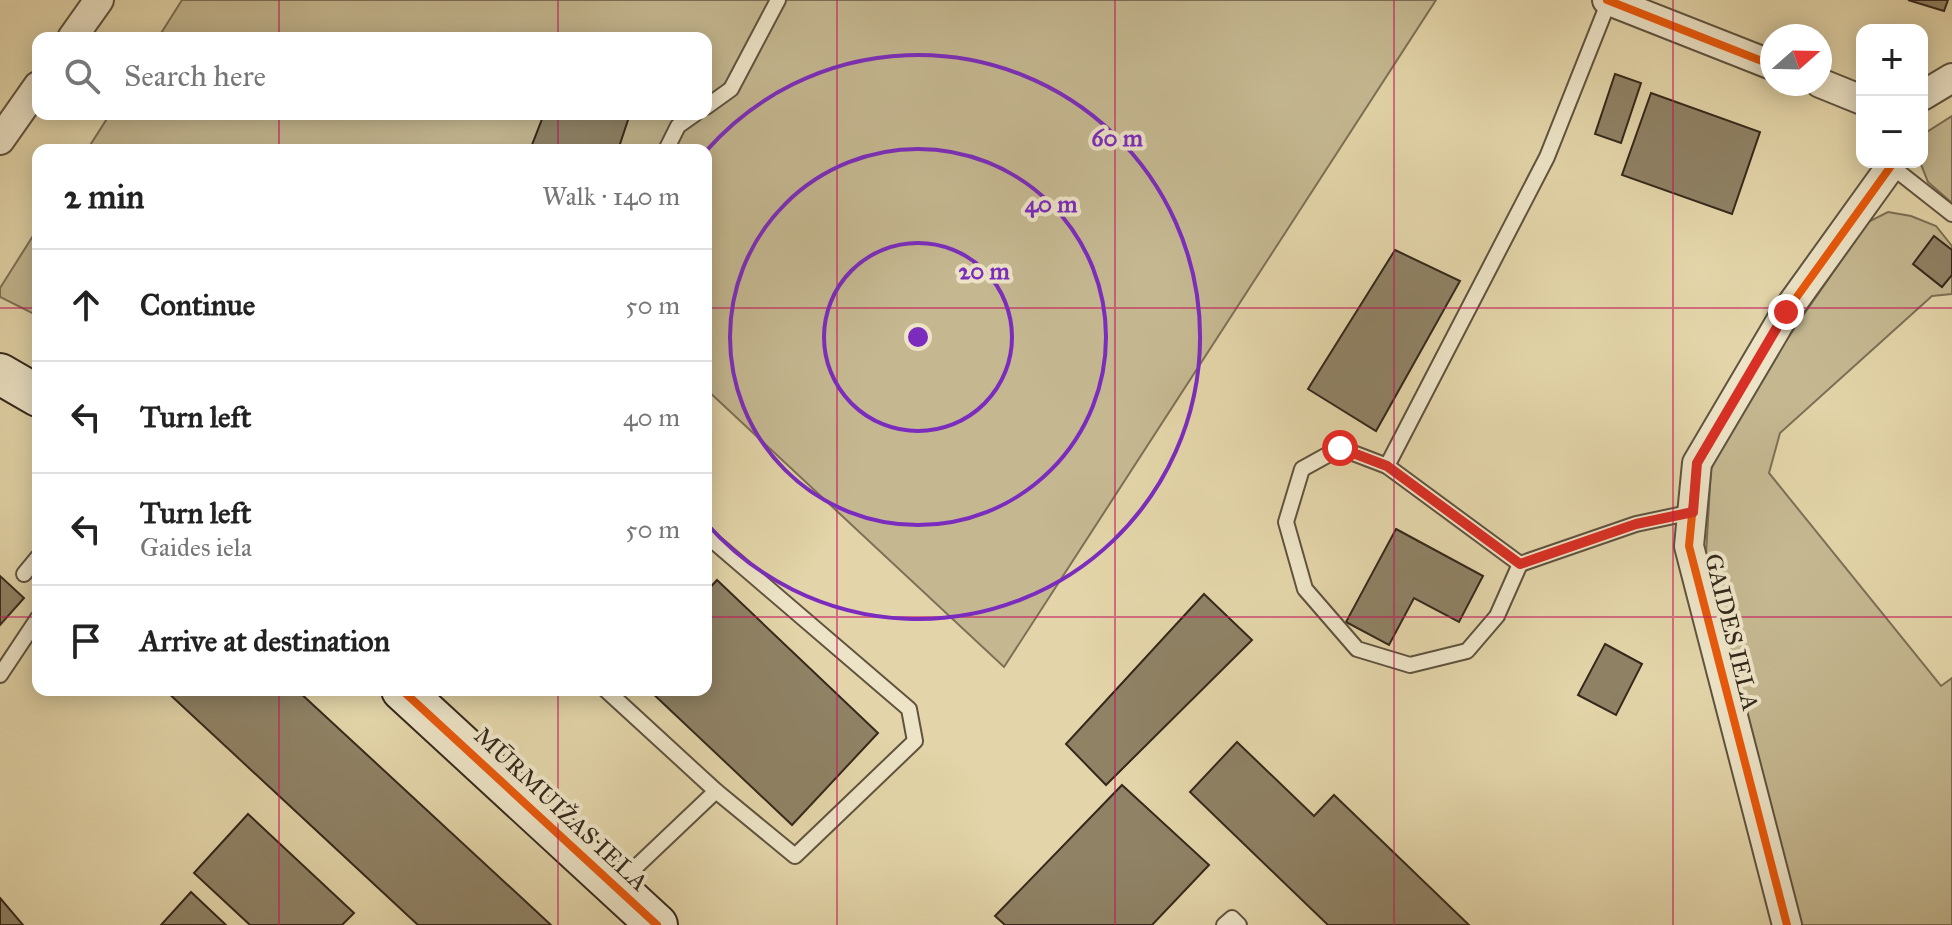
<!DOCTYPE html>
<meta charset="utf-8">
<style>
:root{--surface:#fff;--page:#f2f2f2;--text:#222;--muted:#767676;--line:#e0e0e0}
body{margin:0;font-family:"IM FELL Great Primer",serif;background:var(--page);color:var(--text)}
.controls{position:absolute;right:24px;top:24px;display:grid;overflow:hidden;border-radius:16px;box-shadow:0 4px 20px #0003}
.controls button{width:72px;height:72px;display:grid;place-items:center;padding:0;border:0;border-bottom:2px solid var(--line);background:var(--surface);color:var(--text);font:40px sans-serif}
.compass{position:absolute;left:1760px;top:24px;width:72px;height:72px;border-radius:50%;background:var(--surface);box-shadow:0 4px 20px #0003;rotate:70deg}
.stop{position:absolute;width:24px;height:24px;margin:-18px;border:6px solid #d93025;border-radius:50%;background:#fff}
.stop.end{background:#d93025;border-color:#fff;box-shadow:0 2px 8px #0008}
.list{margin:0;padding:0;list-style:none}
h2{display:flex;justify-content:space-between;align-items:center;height:104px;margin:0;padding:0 32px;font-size:34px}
h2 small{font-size:26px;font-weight:400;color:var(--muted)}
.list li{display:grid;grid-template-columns:52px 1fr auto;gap:24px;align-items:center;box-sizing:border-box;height:112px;padding:0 32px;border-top:2px solid var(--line)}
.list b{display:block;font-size:30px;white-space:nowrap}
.list p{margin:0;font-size:26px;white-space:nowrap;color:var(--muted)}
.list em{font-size:26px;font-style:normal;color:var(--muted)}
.icon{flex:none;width:44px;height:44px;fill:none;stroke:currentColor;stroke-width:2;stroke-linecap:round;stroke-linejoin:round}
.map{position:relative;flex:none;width:1952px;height:925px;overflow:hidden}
.search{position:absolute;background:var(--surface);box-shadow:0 4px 20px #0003;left:32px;top:32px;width:680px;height:88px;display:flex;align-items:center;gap:20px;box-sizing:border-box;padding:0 28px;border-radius:16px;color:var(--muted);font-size:30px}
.panel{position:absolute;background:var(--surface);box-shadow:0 4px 20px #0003;left:32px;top:144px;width:680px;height:552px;border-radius:16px}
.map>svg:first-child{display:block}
</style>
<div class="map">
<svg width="1952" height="925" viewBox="0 0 1952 925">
<rect width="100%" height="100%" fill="#e3d5a9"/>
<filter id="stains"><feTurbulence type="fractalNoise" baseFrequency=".0025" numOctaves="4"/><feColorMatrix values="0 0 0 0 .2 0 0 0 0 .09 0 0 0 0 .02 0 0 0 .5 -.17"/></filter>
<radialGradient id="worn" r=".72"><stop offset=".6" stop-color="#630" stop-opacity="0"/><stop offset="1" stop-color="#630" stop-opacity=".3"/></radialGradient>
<g fill="#c5b891" stroke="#7d7056" stroke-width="2">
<path d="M182 0H1436L1004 667 706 389V150H87L110 114H706V38H158Z"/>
<path d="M1952 116V203L1928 182 1920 162H1922V135Z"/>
<path d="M1888 212 1911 216 1936 226 1952 246V294L1932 296 1780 433 1769 473 1941 686 1952 678V925H1797L1706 554 1711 469 1748 395 1868 222Z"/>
<path d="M38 228V316L0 297V288Z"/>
</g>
<g fill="#8f8265" stroke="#35281c" stroke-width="2">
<path d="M1908 0H1948L1944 11Z"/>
<path d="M1615 74 1641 83 1621 143 1595 134Z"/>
<path d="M1651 93 1760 132 1732 214 1622 175Z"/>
<path d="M544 114H630L618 150H530Z"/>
<path d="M1934 236 1952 250V275L1942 287 1913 264Z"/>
<path d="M1395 250 1460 281 1376 431 1308 389Z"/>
<path d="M1396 529 1483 576 1459 622 1414 598 1389 645 1346 622Z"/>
<path d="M0 576 24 598 0 625Z"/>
<path d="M717 580 878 733 792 825 649 690H706V592Z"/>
<path d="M1204 594 1252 640 1106 785 1066 744Z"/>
<path d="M1605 644 1642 664 1616 715 1578 695Z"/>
<path d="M165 690H297L551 925H418Z"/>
<path d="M1237 742 1314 816 1334 795 1469 925H1328L1190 792Z"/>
<path d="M1122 785 1209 865 1152 925H1005L995 916Z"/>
<path d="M248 814 354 913 342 925H250L194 873Z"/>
<path d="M191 892 226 925H161Z"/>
<path d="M0 898 23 925H0Z"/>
</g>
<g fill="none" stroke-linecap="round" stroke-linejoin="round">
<defs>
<g id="lane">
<path d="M1609 1 1547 157 1387 466 1520 564 1636 524 1693 512"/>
<path d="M706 107 731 89 778 0"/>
<path d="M666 150 678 126 695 114"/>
<path d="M1891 166 1952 214"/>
<path d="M1387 466 1340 448 1302 469 1286 522 1305 589 1357 649 1410 665 1467 651 1497 616 1520 564"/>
<path d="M24 574 38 557"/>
<path d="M0 675 38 618"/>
<path d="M606 690 716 791 795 856 915 741 909 709 706 535"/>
<path d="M618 884 716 791"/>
<path d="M1224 925 1232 918 1239 925"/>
</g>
<g id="street">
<path d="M1607 0 1772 65"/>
<path d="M72 38 99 0"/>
<path d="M1820 83 1862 100"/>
<path d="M1922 96 1952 78"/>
<path d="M0 140 38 86"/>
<path d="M1787 925 1689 546 1697 463 1786 312 1891 166 1892 162"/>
</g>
<g id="secondary">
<path d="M0 374 38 396"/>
<path d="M402 690 657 925"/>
</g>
</defs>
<use href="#lane" stroke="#60533f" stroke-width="18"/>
<use href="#street" stroke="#60533f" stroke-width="32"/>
<use href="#secondary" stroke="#35281c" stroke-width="44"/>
<use href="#lane" stroke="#ede4c7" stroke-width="14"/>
<use href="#street" stroke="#ede4c7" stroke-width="28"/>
<use href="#secondary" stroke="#ede4c7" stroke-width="40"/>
<defs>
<g id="cycleway">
<path d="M1607 0 1772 65"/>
<path d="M402 690 657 925"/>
<path d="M1787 925 1689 546 1697 463 1786 312 1891 166 1892 162"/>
</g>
</defs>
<use href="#cycleway" stroke="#ede4c7" stroke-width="13"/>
<use href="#cycleway" stroke="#e8590c" stroke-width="8"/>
</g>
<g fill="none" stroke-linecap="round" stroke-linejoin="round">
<path stroke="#d93025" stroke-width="10" d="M1340 448 1387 466 1520 564 1636 524 1693 512 1697 463 1786 312"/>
</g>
<path fill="none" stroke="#c2185b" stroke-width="2" stroke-opacity="0.55" d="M279 0V38M558 0V38M837 0V925M1115 0V925M1394 0V925M1673 0V925M279 114V150M558 114V150M0 308H38M706 308H1952M0 617H38M706 617H1952M279 690V925M558 690V925"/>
<g fill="none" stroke="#7b2cbf" stroke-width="4">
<circle cx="918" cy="337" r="94"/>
<circle cx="918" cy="337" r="188"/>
<path d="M707 150A282 282 0 1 1 707 524"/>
</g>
<g text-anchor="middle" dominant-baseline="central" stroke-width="8" stroke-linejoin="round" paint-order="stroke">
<g font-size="24" fill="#35281c" stroke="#ede4c7">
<text transform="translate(1732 632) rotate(76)">GAIDES IELA</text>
<text transform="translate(561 809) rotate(43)">MŪRMUIŽAS IELA</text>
</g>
</g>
<circle cx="918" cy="337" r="12" fill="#7b2cbf" stroke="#ede4c7" stroke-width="4"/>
<g font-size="24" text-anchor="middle" font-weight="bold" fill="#7b2cbf" stroke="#ede4c7" stroke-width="8" stroke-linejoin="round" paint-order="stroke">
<text x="1117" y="146">60 m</text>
<text x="1051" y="212">40 m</text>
<text x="984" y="279">20 m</text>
</g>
<rect width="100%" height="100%" filter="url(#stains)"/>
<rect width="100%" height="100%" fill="url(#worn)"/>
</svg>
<div class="controls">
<button>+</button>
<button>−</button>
</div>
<svg class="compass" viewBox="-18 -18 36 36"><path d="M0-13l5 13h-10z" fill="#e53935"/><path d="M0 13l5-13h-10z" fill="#767676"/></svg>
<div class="stop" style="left:1340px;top:448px"></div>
<div class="stop end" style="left:1786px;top:312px"></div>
<div class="search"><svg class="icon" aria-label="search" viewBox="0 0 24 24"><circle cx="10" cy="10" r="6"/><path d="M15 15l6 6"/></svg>Search here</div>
<section class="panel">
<h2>2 min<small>Walk · 140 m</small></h2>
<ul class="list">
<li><svg class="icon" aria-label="ahead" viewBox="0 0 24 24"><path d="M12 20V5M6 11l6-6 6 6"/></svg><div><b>Continue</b></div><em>50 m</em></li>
<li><svg class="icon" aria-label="left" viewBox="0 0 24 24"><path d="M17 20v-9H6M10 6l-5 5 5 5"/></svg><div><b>Turn left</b></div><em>40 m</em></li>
<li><svg class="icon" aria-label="left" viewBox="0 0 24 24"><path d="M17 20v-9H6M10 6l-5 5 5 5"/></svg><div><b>Turn left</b><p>Gaides iela</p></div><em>50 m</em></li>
<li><svg class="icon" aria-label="arrive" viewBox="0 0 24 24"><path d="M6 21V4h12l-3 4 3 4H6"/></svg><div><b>Arrive at destination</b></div></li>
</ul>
</section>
</div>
